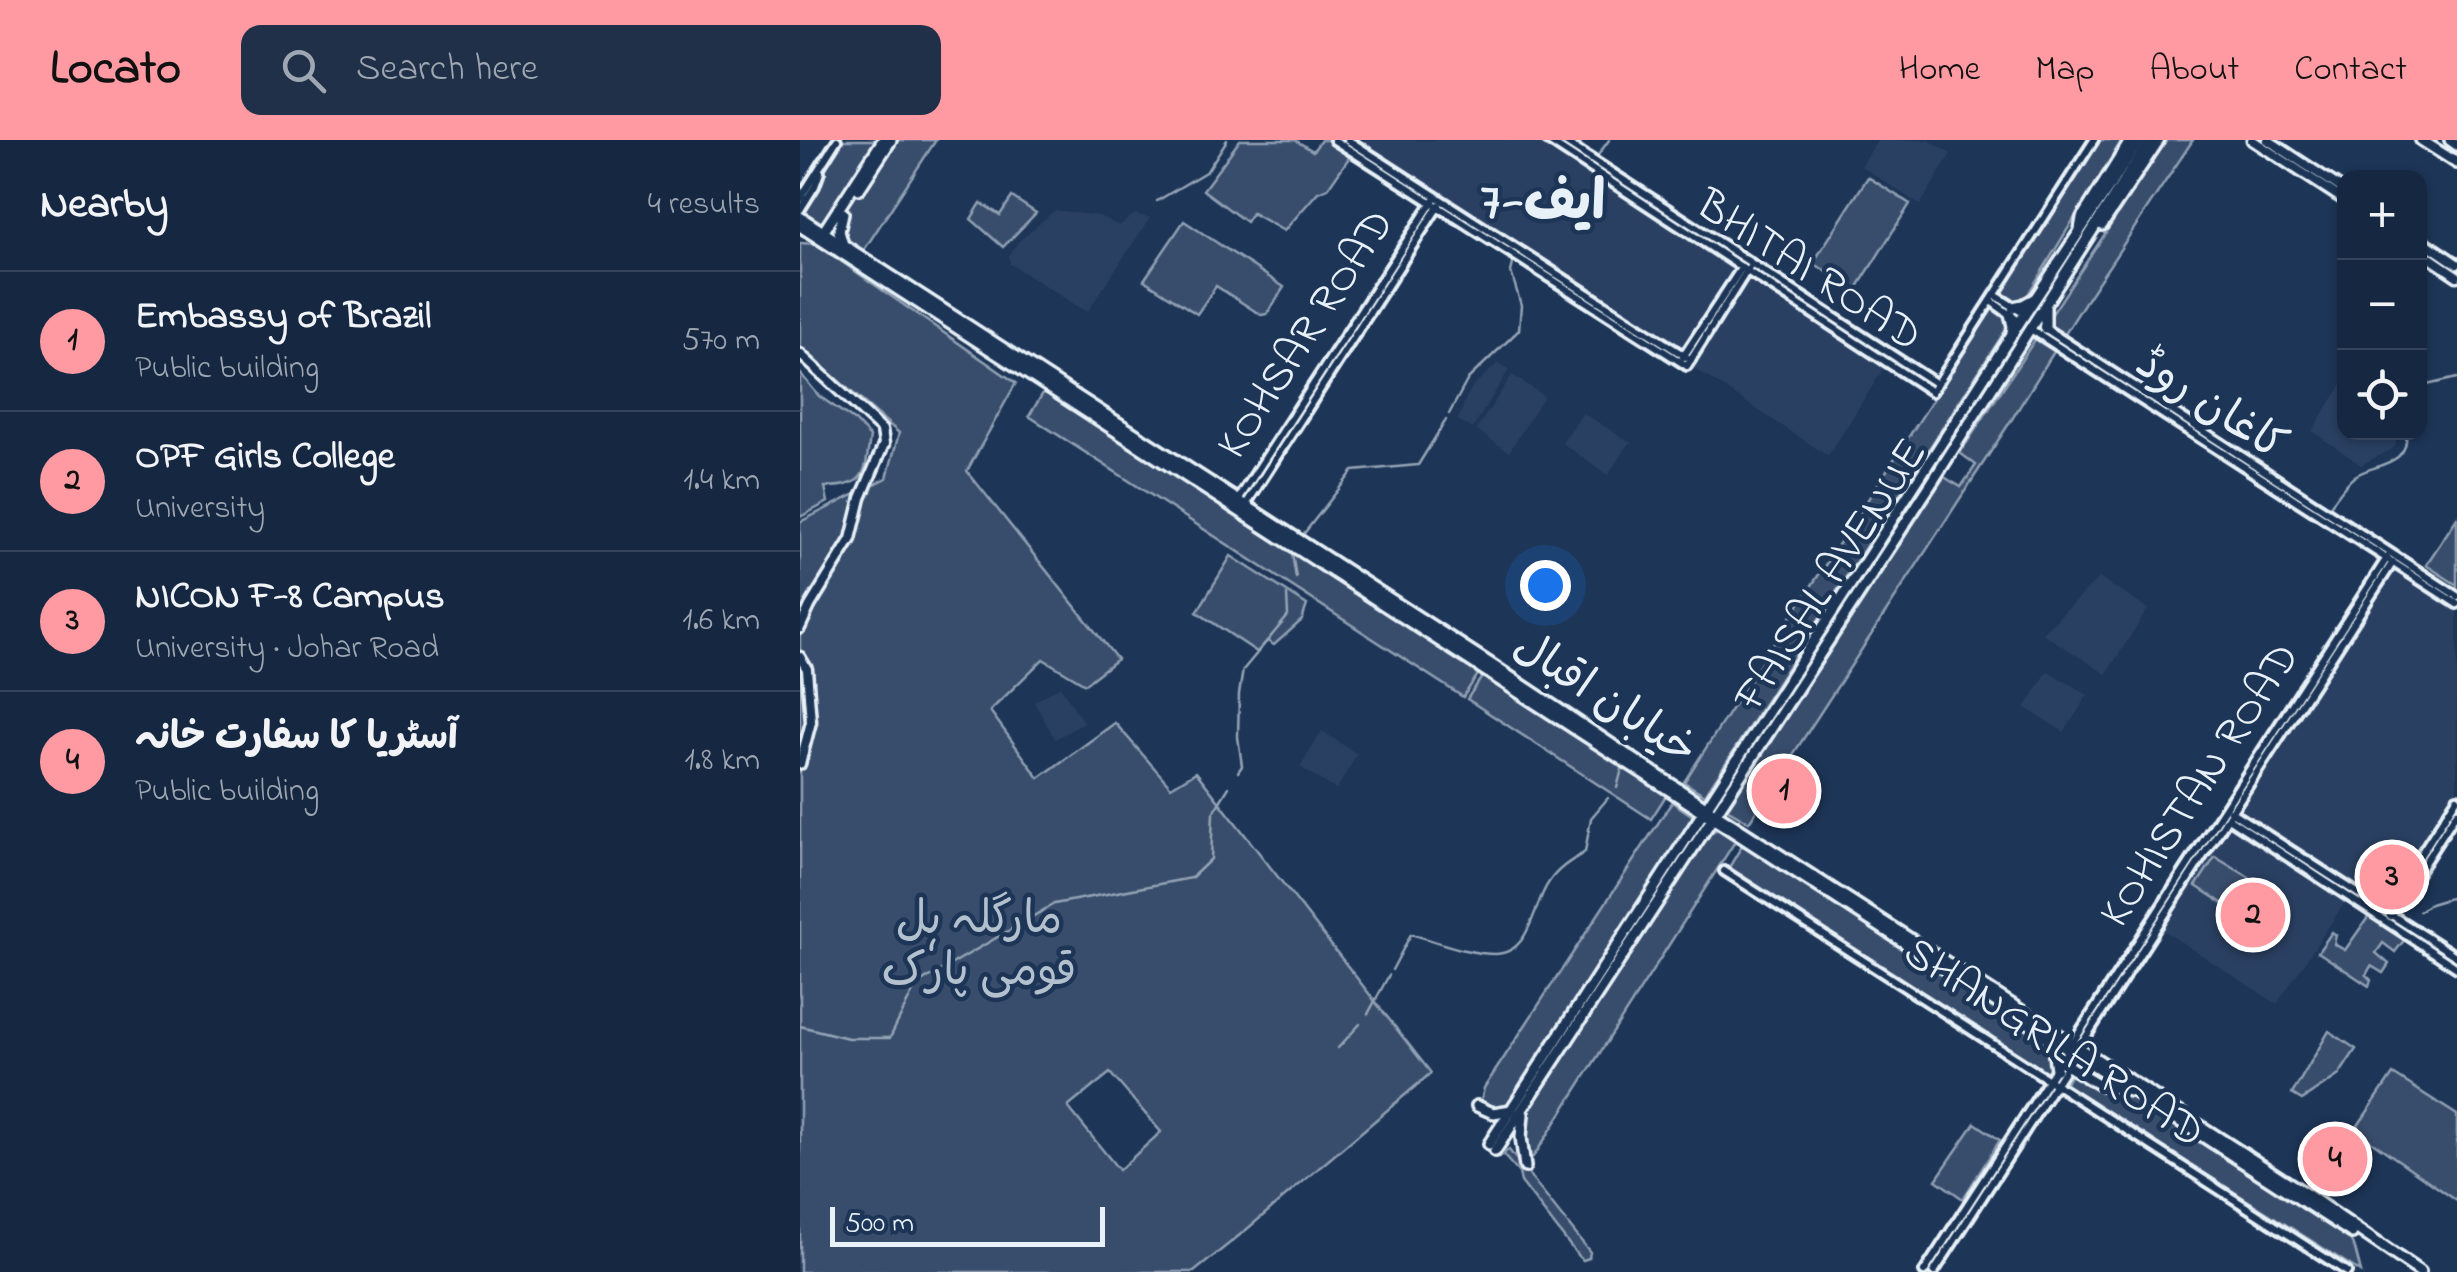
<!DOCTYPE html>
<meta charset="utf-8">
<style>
:root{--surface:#162841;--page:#1f3048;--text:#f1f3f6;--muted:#9ea6b1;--line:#35445a;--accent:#ff9aa2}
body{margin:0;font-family:"Indie Flower","Playpen Sans Arabic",sans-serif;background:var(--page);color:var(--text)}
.controls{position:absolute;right:30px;top:30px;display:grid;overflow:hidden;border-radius:20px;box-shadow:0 2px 8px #0004}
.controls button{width:90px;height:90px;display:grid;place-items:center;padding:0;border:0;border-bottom:2px solid var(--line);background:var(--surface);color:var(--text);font:50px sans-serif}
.scale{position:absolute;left:30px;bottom:25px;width:275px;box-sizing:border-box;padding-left:10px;border:5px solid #e8f1f8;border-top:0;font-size:28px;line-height:35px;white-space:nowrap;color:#e8f1f8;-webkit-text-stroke:8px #1d3557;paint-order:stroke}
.you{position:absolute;left:745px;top:445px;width:35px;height:35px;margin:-25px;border:8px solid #fff;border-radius:50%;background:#1a73e8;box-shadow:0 0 0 15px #1a73e833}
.badge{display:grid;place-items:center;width:65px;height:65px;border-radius:50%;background:var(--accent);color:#111;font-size:32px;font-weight:700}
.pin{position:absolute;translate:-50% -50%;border:5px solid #fff;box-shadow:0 2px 10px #0006}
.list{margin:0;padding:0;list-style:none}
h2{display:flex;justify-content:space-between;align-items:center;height:130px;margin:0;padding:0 40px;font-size:42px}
h2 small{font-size:32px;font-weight:400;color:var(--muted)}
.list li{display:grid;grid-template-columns:65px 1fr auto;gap:30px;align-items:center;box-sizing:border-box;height:140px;padding:0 40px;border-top:2px solid var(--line)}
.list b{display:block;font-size:38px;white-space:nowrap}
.list p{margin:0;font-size:32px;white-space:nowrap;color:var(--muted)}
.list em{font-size:32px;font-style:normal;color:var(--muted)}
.icon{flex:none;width:55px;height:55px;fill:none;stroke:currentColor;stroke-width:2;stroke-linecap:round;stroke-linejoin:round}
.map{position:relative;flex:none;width:1657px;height:1132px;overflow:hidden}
header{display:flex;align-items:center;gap:60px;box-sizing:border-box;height:140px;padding:0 50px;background:var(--accent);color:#111}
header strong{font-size:48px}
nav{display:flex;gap:55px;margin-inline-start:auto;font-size:35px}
.search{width:700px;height:90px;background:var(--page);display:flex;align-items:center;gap:25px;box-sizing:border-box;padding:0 35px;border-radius:20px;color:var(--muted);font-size:38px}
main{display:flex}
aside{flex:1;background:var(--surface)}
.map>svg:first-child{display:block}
</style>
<header>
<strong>Locato</strong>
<div class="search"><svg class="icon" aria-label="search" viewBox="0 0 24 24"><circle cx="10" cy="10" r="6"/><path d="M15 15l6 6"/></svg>Search here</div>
<nav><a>Home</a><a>Map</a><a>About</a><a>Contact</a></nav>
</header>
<main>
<aside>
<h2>Nearby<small>4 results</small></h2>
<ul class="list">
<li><span class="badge">1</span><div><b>Embassy of Brazil</b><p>Public building</p></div><em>570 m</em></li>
<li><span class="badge">2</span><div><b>OPF Girls College</b><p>University</p></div><em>1.4 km</em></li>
<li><span class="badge">3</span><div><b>NICON F-8 Campus</b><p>University · Johar Road</p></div><em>1.6 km</em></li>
<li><span class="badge">4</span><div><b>آسٹریا کا سفارت خانہ</b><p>Public building</p></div><em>1.8 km</em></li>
</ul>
</aside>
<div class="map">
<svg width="1657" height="1132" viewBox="0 0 1657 1132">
<rect width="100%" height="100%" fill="#1d3557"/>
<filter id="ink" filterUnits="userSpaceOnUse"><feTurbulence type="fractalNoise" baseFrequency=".01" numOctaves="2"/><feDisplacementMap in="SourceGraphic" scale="20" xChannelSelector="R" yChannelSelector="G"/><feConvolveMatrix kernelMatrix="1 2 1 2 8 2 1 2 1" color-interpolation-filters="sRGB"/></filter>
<g filter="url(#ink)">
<g fill="#2a4162">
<path d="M558 0H742L935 124 879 209Z"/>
<path d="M1078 0H1129L1151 14 1120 65 1061 26Z"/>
<path d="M255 70 299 76 319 86 335 74 350 78 287 172 210 124 209 116 218 102Z"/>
<path d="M945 131 1087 223 1028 316 886 223Z"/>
<path d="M698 223 709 230 672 289 658 280 665 260 672 247Z"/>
<path d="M712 235 744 256 709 312 676 290Z"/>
<path d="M1544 241V292L1597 293 1595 307 1561 325 1512 291Z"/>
<path d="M783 273 833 304 829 303 808 335 762 303Z"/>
<path d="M1593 422 1657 464V658L1584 770 1432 672Z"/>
<path d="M1299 438 1348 469 1306 534 1242 493Z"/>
<path d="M1248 531 1288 555 1264 592 1225 568Z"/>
<path d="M260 546 284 583 255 599 234 562Z"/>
<path d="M522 591 557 614 536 650 500 627Z"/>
<path d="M1429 686 1545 762 1477 864 1361 789Z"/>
</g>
<g fill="#374d6c" stroke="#909fb2" stroke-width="2.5" fill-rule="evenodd">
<path d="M43 0H136L62 113 0 73V67Z"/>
<path d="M440 0H495L513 11 521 0H534L553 12 528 48 518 52 484 91 452 73 446 82 403 50Z"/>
<path d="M1300 0H1322L1216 174 905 655 884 642C1022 428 1164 215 1300 0Z"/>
<path d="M1367 0H1393L1285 162 1212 279 949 682 927 669 1144 337 1161 347 1176 325 1160 313Z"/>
<path d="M1068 37 1110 64 1056 150 1013 123Z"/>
<path d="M212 57 236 73 203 107 171 79 181 63 200 75Z"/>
<path d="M384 81 484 147 467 174 461 175 416 146 397 174 344 140Z"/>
<path d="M0 103 16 104 216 243 167 331 317 519 285 544 243 519 190 571 239 638 315 583 371 647 396 632 631 933 446 1090 394 1132H0V382L87 338 99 293 0 207ZM310 933 361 992 319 1030 268 967Z"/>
<path d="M0 233 19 256 55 281 70 297C65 333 67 347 25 347L28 362 0 377Z"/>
<path d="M243 253 251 254 681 530 663 557 229 276Z"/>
<path d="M1657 378V445L1626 425Z"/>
<path d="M431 416 507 465 502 480 474 505 467 501 457 512 397 472Z"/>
<path d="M684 534 869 651 851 679 667 559Z"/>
<path d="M872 662 893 676 894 681 709 969 699 972 680 965 684 948Z"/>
<path d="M918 689 936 700 736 1013 731 1019 726 1020V976L908 694Z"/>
<path d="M943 704 1241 896 1247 904 1254 924 1248 934 928 729Z"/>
<path d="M1415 717 1459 743 1439 774 1396 746Z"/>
<path d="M1569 776 1605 799 1595 812 1583 803 1576 813 1589 824 1583 833 1571 826 1566 835 1571 840 1569 846 1518 812 1532 792 1536 795 1534 804 1545 810Z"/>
<path d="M1529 891 1556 909 1539 935 1502 960 1492 954Z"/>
<path d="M1280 923 1547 1093 1555 1109 1561 1132 1265 945 1275 926Z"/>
<path d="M1593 934 1657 975V1061L1555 990Z"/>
<path d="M1175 983 1200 1000 1163 1059 1136 1040Z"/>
<path d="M709 1010 790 1112 789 1118 783 1120 778 1116 721 1042 719 1033 704 1016 705 1012Z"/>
</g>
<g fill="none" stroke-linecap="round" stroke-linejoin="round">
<g stroke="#95a4b5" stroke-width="2.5">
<path d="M796 18 809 0"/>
<path d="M357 61 407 31 427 0"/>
<path d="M1620 259 1627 245 1657 238"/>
<path d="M649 274 668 239 719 190 721 165 711 132 714 120"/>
<path d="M1528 368C1536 359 1545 343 1555 336 1574 323 1610 327 1606 292"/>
<path d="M502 396 553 331 618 325 646 280"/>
<path d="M492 413 496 438"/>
<path d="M438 632 442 626 438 597 439 554 443 530 488 476 487 455"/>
<path d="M817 648 823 625"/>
<path d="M1619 771 1630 764 1657 756"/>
<path d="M592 830 611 794C639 802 667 814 696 814 731 813 733 764 749 742 758 728 771 721 785 712L791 678 808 658"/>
<path d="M568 874 589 835"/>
<path d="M0 886 48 898H90L116 845 254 764 391 738 411 719 413 673 429 647"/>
<path d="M538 908 560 884"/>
</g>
<defs>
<g id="tertiary">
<path d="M534 0 887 226 951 124"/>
<path d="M548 0 891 220"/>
<path d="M747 0 1132 252 1294 0"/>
<path d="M762 0 1137 244"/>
<path d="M1 57 37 0"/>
<path d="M0 70 15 46 20 32"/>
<path d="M1195 155 1225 174"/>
<path d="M1191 161 1220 182"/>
<path d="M1243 187 1657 456"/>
<path d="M1229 188 1657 464"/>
<path d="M883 217 942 127"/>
<path d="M436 363 634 59"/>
<path d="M445 366 639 65"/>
<path d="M1430 671 1657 817"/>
<path d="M1428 678 1657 828"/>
<path d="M924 731 1547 1132"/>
<path d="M1584 771 1657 658"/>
<path d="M1590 776 1657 672"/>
<path d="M1124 1132 1587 418"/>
<path d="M1134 1132 1593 422"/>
</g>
<g id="secondary">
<path d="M1452 0 1544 60"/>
<path d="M1468 0 1544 50"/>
<path d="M1620 99 1657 124"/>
<path d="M1620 111 1657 136"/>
<path d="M0 214 82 290 84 304 61 358 51 399 10 466 0 488"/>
<path d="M0 517 7 529 11 582 0 624"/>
</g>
<g id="primary">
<path d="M1621 0 1657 23"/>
<path d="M1650 0 1657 5"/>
<path d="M59 49 91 0"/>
<path d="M0 57 1 56"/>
<path d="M43 73 39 91 43 105"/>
<path d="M0 77 689 523 916 674 1506 1054 1620 1132"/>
<path d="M1302 85 1359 0"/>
<path d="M0 86 1552 1093"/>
<path d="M1280 90 1282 78 1331 0"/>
<path d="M22 94 83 0"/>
<path d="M1213 167 1223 165 1234 159"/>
<path d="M1210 174 1213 186 1212 193"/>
<path d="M1245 188V165"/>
<path d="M1244 895 1253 908 1256 929"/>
<path d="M1268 926 1298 944 1330 951"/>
<path d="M677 966 693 973 712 970"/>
<path d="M723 974 721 997 725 1027"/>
<path d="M689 1004 1225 174 1340 0"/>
<path d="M695 1011 1131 344 1350 0"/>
</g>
</defs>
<use href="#tertiary" stroke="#e8f1f8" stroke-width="14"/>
<use href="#secondary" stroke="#e8f1f8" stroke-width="15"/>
<use href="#primary" stroke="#e8f1f8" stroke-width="16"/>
<use href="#tertiary" stroke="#1d3557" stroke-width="6"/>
<use href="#secondary" stroke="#1d3557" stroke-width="8"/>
<use href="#primary" stroke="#1d3557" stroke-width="9"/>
</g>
</g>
<g text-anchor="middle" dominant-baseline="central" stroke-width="9" stroke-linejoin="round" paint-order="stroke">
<g font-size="45" fill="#e8f1f8" stroke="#1d3557">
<text transform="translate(1008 132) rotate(33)">BHITAI ROAD</text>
<text transform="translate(507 195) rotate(-57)">KOHSAR ROAD</text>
<text transform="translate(1410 266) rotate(33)">کاغان روڈ</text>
<text transform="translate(1032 436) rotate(-57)">FAISAL AVENUE</text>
<text transform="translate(804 560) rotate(33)">خیابان اقبال</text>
<text transform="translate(1401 646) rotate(-57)">KOHISTAN ROAD</text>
<text transform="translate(1253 904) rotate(33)">SHANGRILA ROAD</text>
</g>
<g font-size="45" fill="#b3c0ce" stroke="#1d3557">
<text x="179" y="781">مارگلہ ہل<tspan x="179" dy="52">قومی پارک</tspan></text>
</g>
<g font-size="55" font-weight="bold" fill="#e8f1f8" stroke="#1d3557">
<text x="743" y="65">ایف-7</text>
</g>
</g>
</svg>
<div class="controls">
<button>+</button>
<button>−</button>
<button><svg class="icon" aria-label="locate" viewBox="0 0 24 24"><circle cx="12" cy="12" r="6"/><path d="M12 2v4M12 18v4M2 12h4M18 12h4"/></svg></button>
</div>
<div class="scale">500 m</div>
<div class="you"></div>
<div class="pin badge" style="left:984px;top:651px">1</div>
<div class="pin badge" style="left:1453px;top:775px">2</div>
<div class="pin badge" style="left:1592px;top:737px">3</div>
<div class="pin badge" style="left:1535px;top:1019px">4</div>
</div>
</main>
